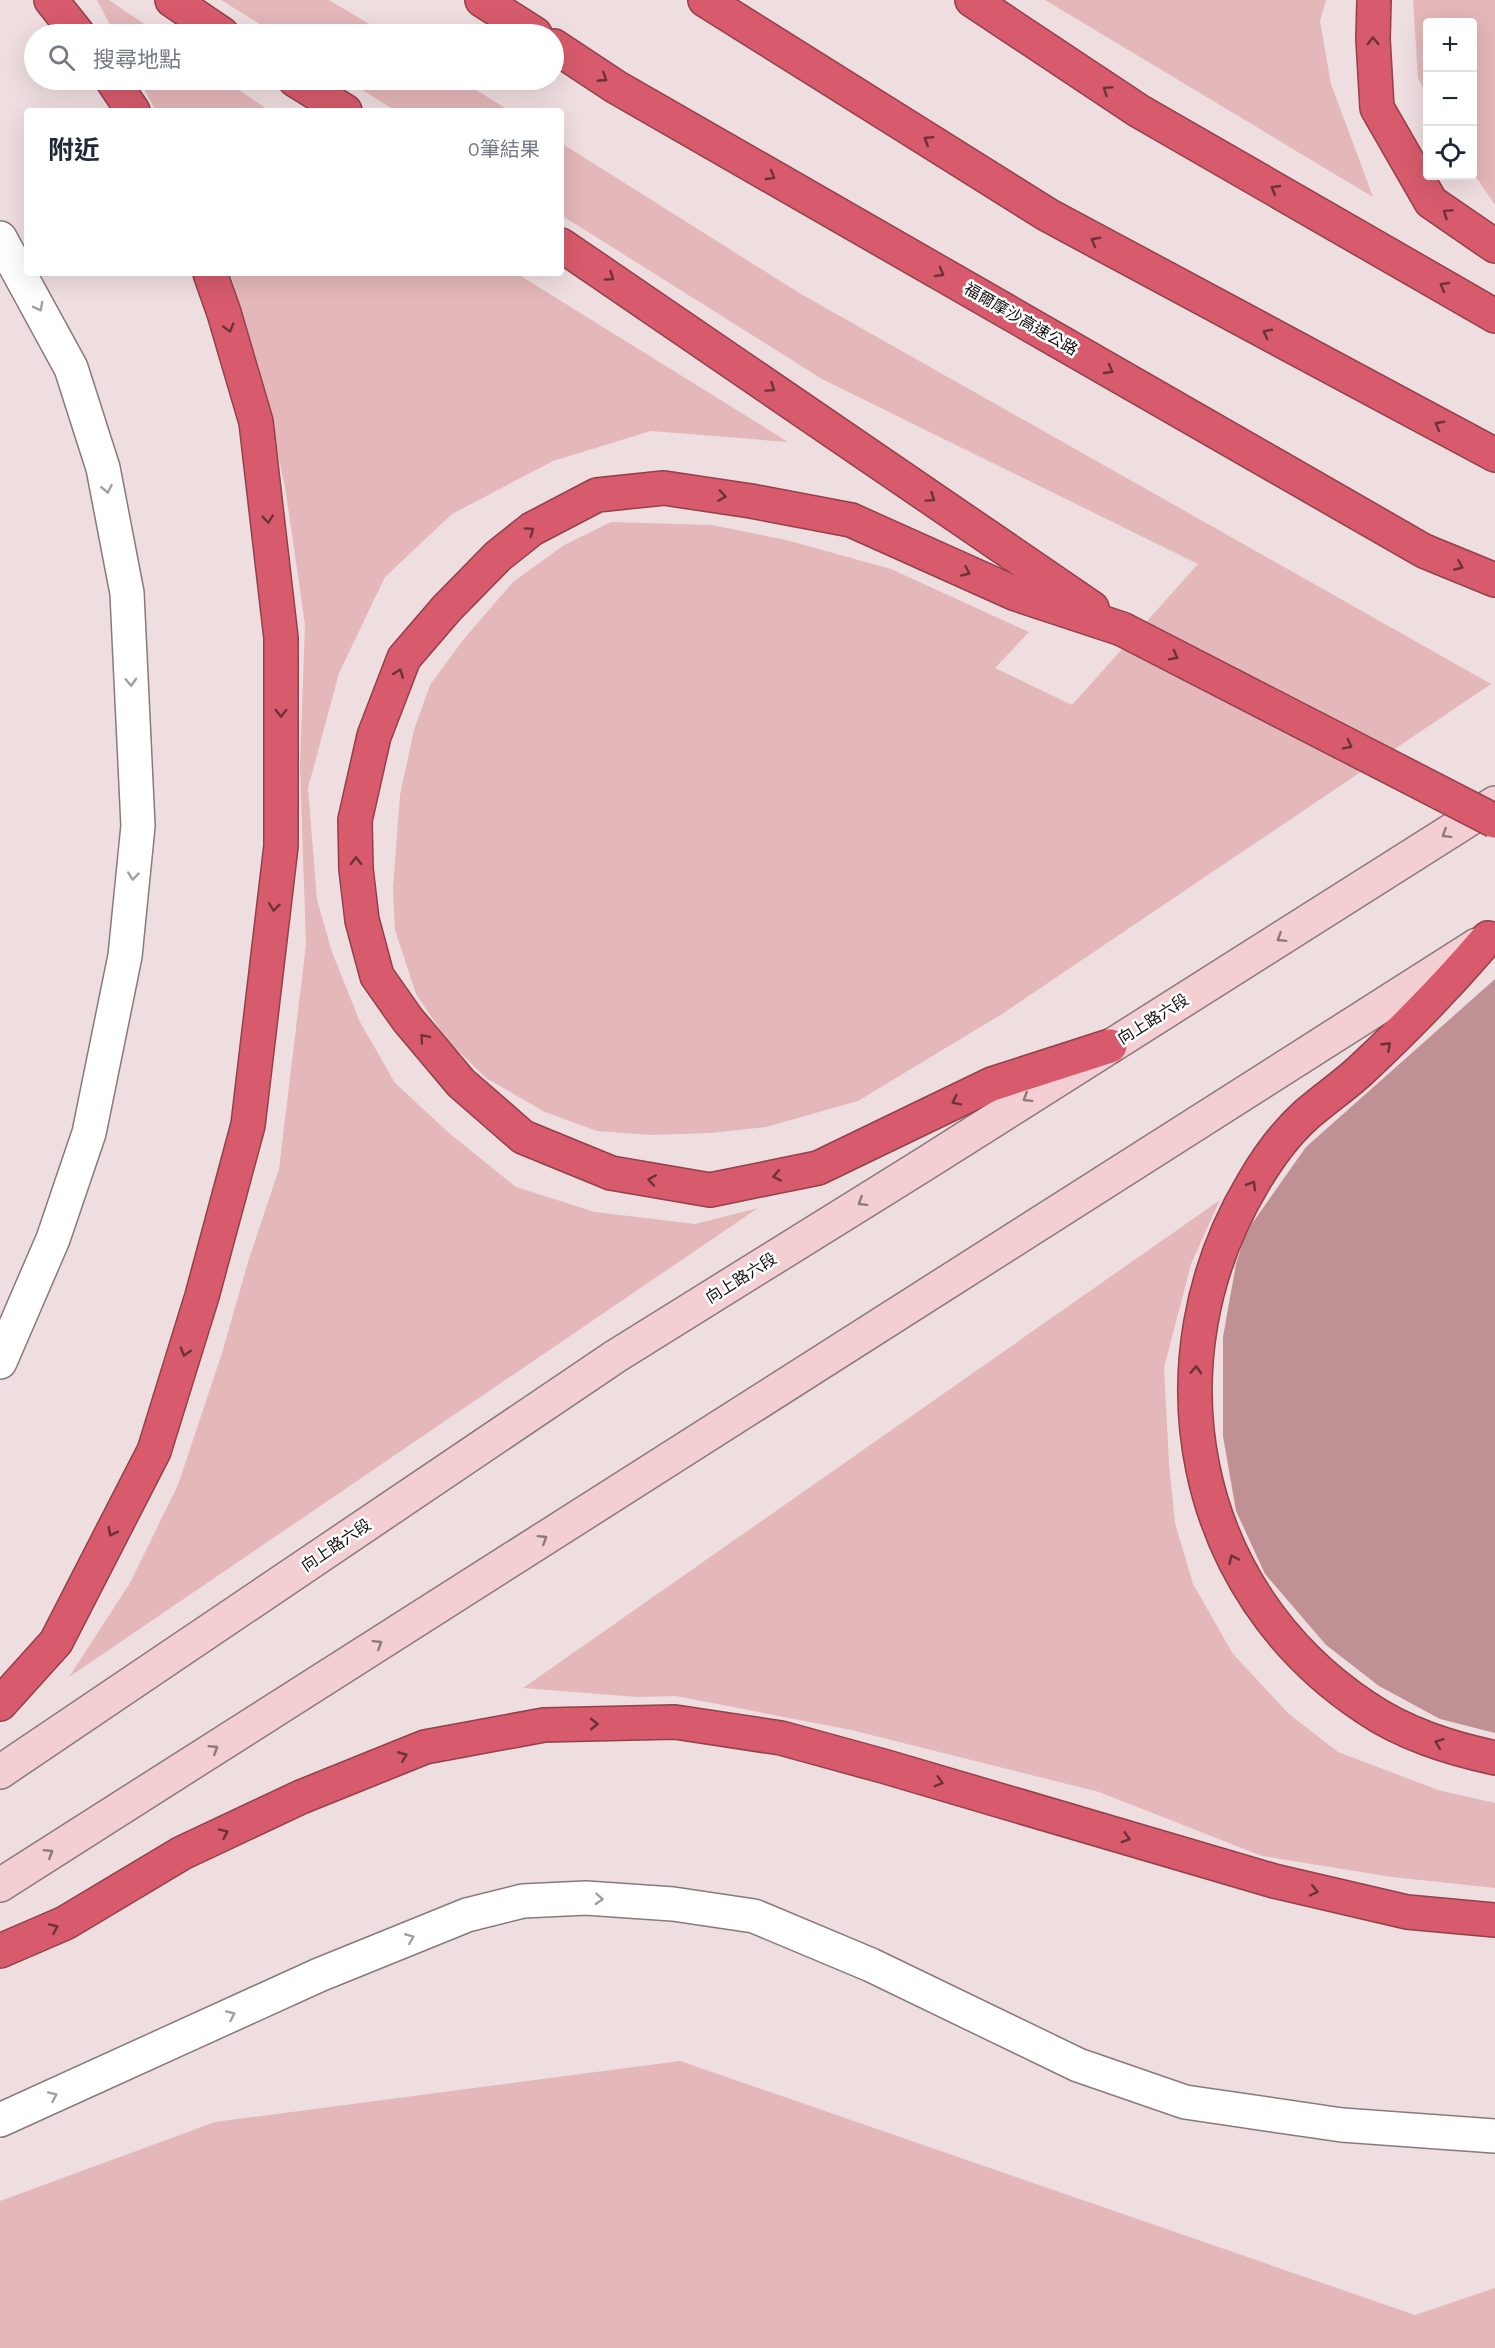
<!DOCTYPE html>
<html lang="zh-TW">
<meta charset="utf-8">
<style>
:root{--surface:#fff;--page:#f2f2f3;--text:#1f2937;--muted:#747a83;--line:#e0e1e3}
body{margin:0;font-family:"Work Sans","Noto Sans TC",sans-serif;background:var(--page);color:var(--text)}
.controls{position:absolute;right:18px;top:18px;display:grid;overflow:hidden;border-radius:6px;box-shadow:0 6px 24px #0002}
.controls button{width:54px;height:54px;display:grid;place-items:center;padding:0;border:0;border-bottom:2px solid var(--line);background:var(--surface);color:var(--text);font:30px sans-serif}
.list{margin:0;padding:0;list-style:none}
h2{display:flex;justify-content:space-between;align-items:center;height:78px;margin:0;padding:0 24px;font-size:26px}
h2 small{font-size:20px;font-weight:400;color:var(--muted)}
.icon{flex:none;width:33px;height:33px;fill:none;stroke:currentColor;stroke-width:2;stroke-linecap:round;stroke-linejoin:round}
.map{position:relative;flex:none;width:1495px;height:2348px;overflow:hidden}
.search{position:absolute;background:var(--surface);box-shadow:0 6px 24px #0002;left:24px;top:24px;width:540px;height:66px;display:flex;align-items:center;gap:15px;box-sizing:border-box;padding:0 21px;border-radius:33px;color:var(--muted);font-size:22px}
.panel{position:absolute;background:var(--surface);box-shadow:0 6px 24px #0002;left:24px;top:108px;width:540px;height:168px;border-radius:6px}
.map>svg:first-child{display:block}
</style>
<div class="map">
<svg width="1495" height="2348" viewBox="0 0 1495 2348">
<rect width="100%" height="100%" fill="#efdedf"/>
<g fill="#e4b7ba">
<path d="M97 0H109L159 34H115Z"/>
<path d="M221 0H329L386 34H276Z"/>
<path d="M1045 0H1326L1320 21 1331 84 1373 197Z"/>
<path d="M1413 0H1495V205L1473 173 1472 22H1428L1427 96 1418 78Z"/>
<path d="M139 80H224L270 111H156Z"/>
<path d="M346 80H460L510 111H396Z"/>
<path d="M561 143 801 294 1491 684 1002 1014 858 1101 766 1127 711 1133 652 1135 597 1131 545 1112 486 1078 447 1040 416 994 395 930 393 888 400 795 414 730 430 685 463 640 513 582 564 545 611 522 712 525 786 540 891 569 1029 632 995 668 1072 705 1198 564 822 379 561 215Z"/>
<path d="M230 273H516L788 442 651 431 553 461 452 514 385 577 339 673 308 788 317 900 332 952 360 1022 395 1083 449 1133 516 1187 595 1212 695 1224 758 1208 69 1677 130 1583 178 1485 222 1353 248 1262 279 1169 306 945 300 766 305 624 285 487 259 368Z"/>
<path d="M1220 1200 1191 1264 1164 1368 1169 1463 1175 1523 1193 1584 1233 1654 1289 1714 1338 1752 1438 1790 1495 1803V1888L1392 1877 1262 1856 1099 1792 851 1730 676 1696 638 1697 523 1688Z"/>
<path d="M680 2061 1415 2315 1495 2288V2348H0V2201L215 2122Z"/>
</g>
<path fill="#c09194" d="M1495 979V1733L1440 1719 1379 1686 1326 1645 1265 1574 1236 1511 1223 1436V1337L1236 1264 1246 1232 1306 1147Z"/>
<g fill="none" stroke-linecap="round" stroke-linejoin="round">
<defs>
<g id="street">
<path d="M0 238 71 368 103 468 127 593 138 826 125 956 89 1133 53 1239 0 1362"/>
<path d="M0 2120 319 1975 467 1915 523 1901 586 1898 673 1904 754 1916 871 1965 1078 2065 1185 2102 1342 2125 1495 2136"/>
</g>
<g id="secondary">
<path d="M0 1772 616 1356 923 1165 1495 803"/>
<path d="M0 1885 1477 945"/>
</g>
<g id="highway">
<path d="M51 0 78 34"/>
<path d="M172 0 222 34"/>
<path d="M482 0 535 34"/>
<path d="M705 0 1048 215 1495 455"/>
<path d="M972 0 1139 111 1495 316"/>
<path d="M1374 0 1373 39 1377 108 1431 202 1495 246"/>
<path d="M554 46 616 87 1424 551 1495 580"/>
<path d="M112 80 133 111"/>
<path d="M295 80 345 111"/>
<path d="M561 245 1092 608"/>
<path d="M1488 938C1448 985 1406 1028 1361 1070 1344 1086 1324 1099 1306 1115 1286 1133 1267 1159 1253 1183 1146 1362 1189 1590 1365 1707 1404 1734 1450 1748 1495 1758"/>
<path d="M1110 1046 992 1084 818 1168 710 1190 611 1173 523 1137 461 1083 408 1020 377 976 362 920 356 869 355 820 374 736 404 658 447 608 498 556 532 529 597 495 664 488 751 501 851 520 1016 594 1122 629"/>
<path d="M0 1704 56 1642 154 1451 202 1296 248 1125 281 846V638L256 422 224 313 210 273"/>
<path d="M0 1951 65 1923 182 1853 301 1797 425 1747 544 1725 675 1722 781 1738 883 1766 1274 1881 1407 1912 1495 1920"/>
</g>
</defs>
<use href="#street" stroke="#89797a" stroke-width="36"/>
<use href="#secondary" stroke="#89797a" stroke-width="36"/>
<use href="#highway" stroke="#93404b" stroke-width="36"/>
<use href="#street" stroke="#fff" stroke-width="33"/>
<use href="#secondary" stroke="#f3ced3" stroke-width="33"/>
<use href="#highway" stroke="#d75b6c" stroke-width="33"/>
<defs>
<path id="highway-bridge" d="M1122 629 1495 821"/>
</defs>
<use href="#highway-bridge" stroke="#93404b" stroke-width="36" stroke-linecap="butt"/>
<use href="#highway-bridge" stroke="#d75b6c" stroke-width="33"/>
</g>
<defs><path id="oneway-chevron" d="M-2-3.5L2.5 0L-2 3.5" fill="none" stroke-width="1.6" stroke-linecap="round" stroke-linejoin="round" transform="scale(1.5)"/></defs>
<g stroke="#6c3139">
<use href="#oneway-chevron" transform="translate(1373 41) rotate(-91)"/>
<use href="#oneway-chevron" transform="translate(603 78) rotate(33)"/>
<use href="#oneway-chevron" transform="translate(1107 90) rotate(-146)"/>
<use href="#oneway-chevron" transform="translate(928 140) rotate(-148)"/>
<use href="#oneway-chevron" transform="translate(771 176) rotate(30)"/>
<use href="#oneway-chevron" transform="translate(1275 189) rotate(-150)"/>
<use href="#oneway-chevron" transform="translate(1447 213) rotate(-146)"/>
<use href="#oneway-chevron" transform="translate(1095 241) rotate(-152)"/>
<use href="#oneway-chevron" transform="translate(940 273) rotate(30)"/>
<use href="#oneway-chevron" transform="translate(610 277) rotate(34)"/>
<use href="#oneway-chevron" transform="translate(1444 286) rotate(-150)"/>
<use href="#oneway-chevron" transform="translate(229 328) rotate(74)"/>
<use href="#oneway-chevron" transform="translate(1267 333) rotate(-152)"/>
<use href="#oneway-chevron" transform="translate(1109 370) rotate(30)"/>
<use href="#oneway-chevron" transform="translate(771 388) rotate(34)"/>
<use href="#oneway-chevron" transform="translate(1439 425) rotate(-152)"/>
<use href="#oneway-chevron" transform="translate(722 496) rotate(8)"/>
<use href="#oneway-chevron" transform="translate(931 498) rotate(34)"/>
<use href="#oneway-chevron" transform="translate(268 519) rotate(84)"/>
<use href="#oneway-chevron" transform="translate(530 531) rotate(-35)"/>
<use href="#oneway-chevron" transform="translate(1459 566) rotate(23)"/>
<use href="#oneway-chevron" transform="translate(966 572) rotate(24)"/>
<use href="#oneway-chevron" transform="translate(1174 656) rotate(27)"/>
<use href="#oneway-chevron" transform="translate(399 673) rotate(-69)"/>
<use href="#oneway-chevron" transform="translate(281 713) rotate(90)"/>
<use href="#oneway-chevron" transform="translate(1348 745) rotate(27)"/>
<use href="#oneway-chevron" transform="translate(356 861) rotate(-91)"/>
<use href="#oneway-chevron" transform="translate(274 907) rotate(97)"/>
<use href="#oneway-chevron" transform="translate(424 1038) rotate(-130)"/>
<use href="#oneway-chevron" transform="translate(1387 1046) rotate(-43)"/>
<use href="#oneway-chevron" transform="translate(956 1101) rotate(154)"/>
<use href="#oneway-chevron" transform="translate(777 1176) rotate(169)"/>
<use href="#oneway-chevron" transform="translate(652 1180) rotate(-170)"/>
<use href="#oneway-chevron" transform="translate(1252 1185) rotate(-59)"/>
<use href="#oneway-chevron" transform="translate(185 1352) rotate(107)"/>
<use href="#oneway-chevron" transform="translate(1196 1370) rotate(-87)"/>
<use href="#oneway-chevron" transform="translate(112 1532) rotate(117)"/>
<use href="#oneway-chevron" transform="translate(1233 1559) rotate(-115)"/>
<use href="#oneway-chevron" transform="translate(594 1724) rotate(-1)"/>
<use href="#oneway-chevron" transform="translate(1439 1743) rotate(-159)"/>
<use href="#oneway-chevron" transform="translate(403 1756) rotate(-22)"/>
<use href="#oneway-chevron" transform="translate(939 1782) rotate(16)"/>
<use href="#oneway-chevron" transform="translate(224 1833) rotate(-25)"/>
<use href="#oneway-chevron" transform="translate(1126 1838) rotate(16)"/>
<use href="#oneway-chevron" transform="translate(1314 1891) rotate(13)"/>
<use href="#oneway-chevron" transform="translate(54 1928) rotate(-23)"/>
</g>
<g stroke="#a19f9f">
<use href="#oneway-chevron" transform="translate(39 307) rotate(62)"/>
<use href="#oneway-chevron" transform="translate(107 489) rotate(79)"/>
<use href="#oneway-chevron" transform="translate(131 682) rotate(87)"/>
<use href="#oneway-chevron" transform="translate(133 876) rotate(96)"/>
<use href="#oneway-chevron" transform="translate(599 1899) rotate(4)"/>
<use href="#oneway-chevron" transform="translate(410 1938) rotate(-22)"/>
<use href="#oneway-chevron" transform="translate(231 2015) rotate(-24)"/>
<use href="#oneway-chevron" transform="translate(53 2096) rotate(-24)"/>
</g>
<g stroke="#8f787b">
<use href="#oneway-chevron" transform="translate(1446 834) rotate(148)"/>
<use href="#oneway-chevron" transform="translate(1281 938) rotate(148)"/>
<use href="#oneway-chevron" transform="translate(1027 1098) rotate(148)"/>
<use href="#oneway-chevron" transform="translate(862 1202) rotate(148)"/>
<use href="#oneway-chevron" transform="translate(543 1539) rotate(-32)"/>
<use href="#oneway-chevron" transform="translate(378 1644) rotate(-32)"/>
<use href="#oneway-chevron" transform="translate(214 1749) rotate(-32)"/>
<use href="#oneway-chevron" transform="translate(49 1853) rotate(-32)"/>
</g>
<g text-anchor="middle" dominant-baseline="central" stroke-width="5" stroke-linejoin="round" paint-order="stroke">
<g font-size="16" fill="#150f0f" stroke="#fff">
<text transform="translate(1021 319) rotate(30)">福爾摩沙高速公路</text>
<text transform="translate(1153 1019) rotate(-32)">向上路六段</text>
<text transform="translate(741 1278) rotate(-32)">向上路六段</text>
<text transform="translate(336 1545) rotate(-34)">向上路六段</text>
</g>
</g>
</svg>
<div class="controls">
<button>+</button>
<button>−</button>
<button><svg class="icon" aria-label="locate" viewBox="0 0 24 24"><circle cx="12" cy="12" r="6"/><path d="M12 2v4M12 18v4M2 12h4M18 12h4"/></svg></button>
</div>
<div class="search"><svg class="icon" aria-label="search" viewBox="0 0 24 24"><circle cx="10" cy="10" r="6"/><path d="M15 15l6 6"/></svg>搜尋地點</div>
<section class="panel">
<h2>附近<small>0筆結果</small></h2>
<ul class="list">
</ul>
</section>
</div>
